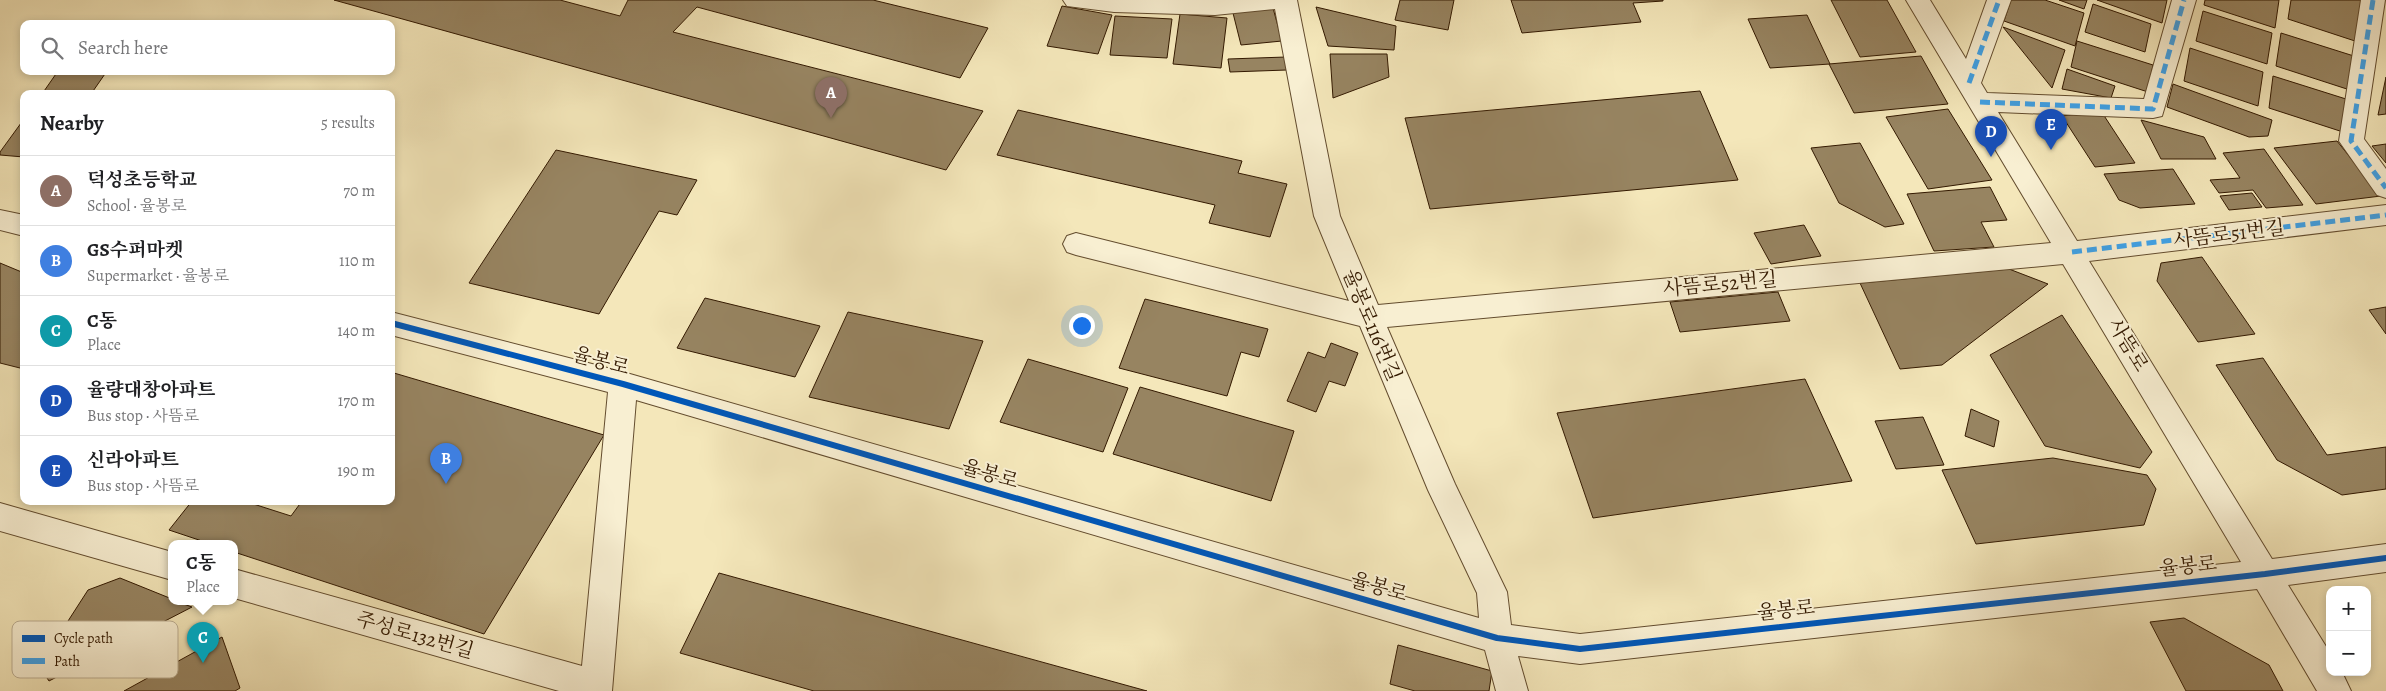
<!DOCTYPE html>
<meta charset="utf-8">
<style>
:root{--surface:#fff;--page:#f2f2f2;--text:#202124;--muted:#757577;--line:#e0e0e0;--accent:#8f2418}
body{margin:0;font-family:Alegreya,"Noto Serif KR",serif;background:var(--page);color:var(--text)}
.controls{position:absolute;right:15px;bottom:15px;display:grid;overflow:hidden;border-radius:10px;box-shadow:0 2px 8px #0003}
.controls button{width:45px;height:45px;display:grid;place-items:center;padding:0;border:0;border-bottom:1px solid var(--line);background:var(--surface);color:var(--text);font:25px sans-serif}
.you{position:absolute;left:1081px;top:325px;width:18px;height:18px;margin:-12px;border:4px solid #fff;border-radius:50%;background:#1a73e8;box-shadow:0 0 0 8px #1a73e833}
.badge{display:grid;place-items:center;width:32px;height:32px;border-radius:50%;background:var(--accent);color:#fff;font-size:16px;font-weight:700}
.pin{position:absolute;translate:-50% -41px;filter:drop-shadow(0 1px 2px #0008)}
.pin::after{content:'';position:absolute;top:26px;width:18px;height:15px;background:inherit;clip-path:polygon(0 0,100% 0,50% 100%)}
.popup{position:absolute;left:168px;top:540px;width:70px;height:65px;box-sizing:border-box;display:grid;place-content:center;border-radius:10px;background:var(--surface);filter:drop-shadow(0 1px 4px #0005);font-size:16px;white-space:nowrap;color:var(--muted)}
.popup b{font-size:19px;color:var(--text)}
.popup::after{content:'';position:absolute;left:50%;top:100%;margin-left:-10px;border:10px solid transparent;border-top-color:var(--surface)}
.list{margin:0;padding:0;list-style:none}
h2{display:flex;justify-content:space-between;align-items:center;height:65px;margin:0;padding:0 20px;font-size:21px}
h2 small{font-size:16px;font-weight:400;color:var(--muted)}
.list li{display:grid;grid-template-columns:32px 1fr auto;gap:15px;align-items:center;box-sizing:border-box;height:70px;padding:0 20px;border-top:1px solid var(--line)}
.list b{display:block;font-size:19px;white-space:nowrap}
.list p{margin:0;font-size:16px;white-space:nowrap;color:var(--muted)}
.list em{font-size:16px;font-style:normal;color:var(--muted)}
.icon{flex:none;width:28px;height:28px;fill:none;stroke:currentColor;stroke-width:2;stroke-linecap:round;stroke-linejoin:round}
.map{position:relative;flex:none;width:2386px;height:691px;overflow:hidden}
.search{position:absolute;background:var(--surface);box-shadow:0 2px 8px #0003;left:20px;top:20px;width:375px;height:55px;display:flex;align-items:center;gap:12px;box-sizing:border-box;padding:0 18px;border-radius:10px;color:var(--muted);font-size:19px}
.panel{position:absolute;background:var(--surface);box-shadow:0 2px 8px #0003;left:20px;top:90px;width:375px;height:415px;border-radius:10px}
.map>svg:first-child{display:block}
</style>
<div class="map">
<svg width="2386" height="691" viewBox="0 0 2386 691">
<rect width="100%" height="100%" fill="#f4e7ba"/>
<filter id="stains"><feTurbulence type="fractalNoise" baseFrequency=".004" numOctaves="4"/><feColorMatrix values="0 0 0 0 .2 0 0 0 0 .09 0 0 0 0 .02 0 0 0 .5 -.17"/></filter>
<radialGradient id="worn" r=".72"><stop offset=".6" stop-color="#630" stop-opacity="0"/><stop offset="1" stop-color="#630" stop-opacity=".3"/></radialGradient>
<g fill="#978461" stroke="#331900">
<path d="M334 0H560L620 16 628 0H873L988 28 960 78 697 7 673 32 983 111 946 170Z"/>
<path d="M1400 0H1454L1448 30 1395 20Z"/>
<path d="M1511 0H1663V1L1633 3 1641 22 1522 33Z"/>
<path d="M1831 0H1887L1916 52 1860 57Z"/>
<path d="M2011 0H2045L2084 13 2075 46 2004 21Z"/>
<path d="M2059 0H2087L2084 9Z"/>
<path d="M2097 0H2167L2162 23Z"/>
<path d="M2205 0H2279L2275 28 2204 5Z"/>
<path d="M2291 0H2364L2358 42 2288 19Z"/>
<path d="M2093 4 2151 24 2145 52 2085 32Z"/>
<path d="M1062 6 1112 15 1098 54 1047 46Z"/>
<path d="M1316 7 1396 26 1394 50 1328 46Z"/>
<path d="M1273 8 1282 41 1241 45 1233 13Z"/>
<path d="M2203 11 2272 33 2267 64 2196 41Z"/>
<path d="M1180 14 1227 18 1221 68 1173 64Z"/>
<path d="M1807 15 1830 64 1770 68 1748 19Z"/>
<path d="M1115 16 1172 19 1167 58 1110 55Z"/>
<path d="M2003 27 2065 50 2052 88Z"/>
<path d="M2281 33 2357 57 2353 91 2276 66Z"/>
<path d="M2077 41 2153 65 2148 92 2071 67Z"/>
<path d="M2190 48 2263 72 2258 106 2184 81Z"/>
<path d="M1330 54H1387L1389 77 1333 98Z"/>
<path d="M1921 56 1948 104 1854 113 1829 64Z"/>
<path d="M1286 57 1287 70 1230 72 1228 59Z"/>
<path d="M2067 69 2115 86 2111 98 2062 89Z"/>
<path d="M58 71H107L91 94H42Z"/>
<path d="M2273 76 2346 99 2343 132 2269 108Z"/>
<path d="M2386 77V114L2378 115Z"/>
<path d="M2173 84 2272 120 2268 136 2249 137 2167 107Z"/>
<path d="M1700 91 1738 180 1430 209 1405 118Z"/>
<path d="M1948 109 1992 180 1928 189 1886 117Z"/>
<path d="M1018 110 1242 161 1238 173 1287 184 1270 237 1209 223 1215 205 997 155Z"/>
<path d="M2101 111 2135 163 2095 167 2062 116Z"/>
<path d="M24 119V157L0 155V152Z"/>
<path d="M2141 120 2204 137 2216 159H2161Z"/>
<path d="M2337 141 2381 196 2316 204 2274 148Z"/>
<path d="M1860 143 1904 224 1885 227 1839 203 1811 148Z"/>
<path d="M2386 144V163L2372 146Z"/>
<path d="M2264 149 2303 205 2266 208 2253 190 2219 193 2210 180 2240 178 2223 153Z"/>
<path d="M556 150 697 180 677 215 659 211 599 314 469 283Z"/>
<path d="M2173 169 2195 204 2140 208 2119 200 2104 174Z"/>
<path d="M1990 187 2007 220 1981 222 1994 247 1934 251 1907 194Z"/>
<path d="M2252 193 2262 207 2229 210 2220 196Z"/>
<path d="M1804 225 1821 256 1771 264 1754 233Z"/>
<path d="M2202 257 2255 334 2198 342 2157 281 2161 263Z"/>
<path d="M0 263 24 273V369L0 363Z"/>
<path d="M2009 269 2048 284 1942 365 1900 369 1860 283Z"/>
<path d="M1778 292 1790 321 1680 332 1670 302Z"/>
<path d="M705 298 820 326 795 377 677 348Z"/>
<path d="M1145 299 1268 329 1259 357 1241 352 1227 396 1119 368Z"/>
<path d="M2386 307V334L2369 310Z"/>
<path d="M848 312 983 341 949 429 809 397Z"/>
<path d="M2062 315 2152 452 2140 468 2045 446 1990 355Z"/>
<path d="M1331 343 1358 353 1345 386 1329 381 1316 412 1287 401 1308 352 1325 358Z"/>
<path d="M2263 358 2327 455 2386 447V489L2342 495 2277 460 2216 365Z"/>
<path d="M1028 359 1128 388 1103 452 1000 422Z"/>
<path d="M394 373 604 435 484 634 234 552V544H211L169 530 192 501H244L291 516 302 501H391V377Z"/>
<path d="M1805 379 1852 481 1593 518 1557 413Z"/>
<path d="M1140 387 1294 431 1271 501 1113 454Z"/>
<path d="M1971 409 1999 421 1994 447 1965 436Z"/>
<path d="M1923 417 1944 465 1896 469 1875 421Z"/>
<path d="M2053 458 2147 475 2156 489 2144 525 1976 544 1942 470Z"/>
<path d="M719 573 1147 691H814L680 653Z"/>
<path d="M120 578 172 599V602H178L192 607 49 681 39 666 88 590Z"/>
<path d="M2184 618 2269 665 2283 691H2186L2150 622Z"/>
<path d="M222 637 240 688 235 691H124Z"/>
<path d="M1398 645 1492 671 1489 691H1415L1390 684Z"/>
</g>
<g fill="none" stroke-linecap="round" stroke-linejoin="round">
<defs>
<g id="minor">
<path d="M1063 0H1297L1340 216 1378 305 2051 243 1906 0H1930L1966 59 1987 0H2011L1981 83 1987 93 2144 99 2172 0H2196L2162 116 2153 118 1998 112 2077 241 2386 205V225L2089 261 2272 559 2386 544V572L2288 585 2330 653V672H2342L2351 691H2317L2257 589 1580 664 1518 656 1528 691H1496L1485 650 636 400 612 691H559L234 598V569L582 666 608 392 391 335V312L623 372 1479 618 1477 593 1428 490 1360 326 1076 255 1067 252 1063 244 1067 236 1076 233 1349 301 1314 216 1275 9 1215 15 1114 12 1067 6ZM2063 264 2241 562 1580 634 1511 625 1507 592 1455 484 1387 327Z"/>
<path d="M2361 0H2385L2364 139 2386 169V198L2377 195 2339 141Z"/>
<path d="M0 210 24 215V236L0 230Z"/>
<path d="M0 503 172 552V580L0 531Z"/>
</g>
</defs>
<use href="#minor" stroke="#634c2e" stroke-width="2"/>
<use href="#minor" fill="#f8efd2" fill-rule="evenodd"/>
<g stroke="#3ea2e9" stroke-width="5" stroke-dasharray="10 5" stroke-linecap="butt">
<path d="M2373 0 2351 141 2386 188"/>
<path d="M1969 83 1999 0"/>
<path d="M1980 102 2153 109 2184 0"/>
<path d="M2072 252 2386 215"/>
</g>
<defs>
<path id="cycleway" d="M391 323 623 384 1497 638 1580 649 2265 574 2386 558"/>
</defs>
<use href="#cycleway" stroke="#f8efd2" stroke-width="9"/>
<use href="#cycleway" stroke="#0057b8" stroke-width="6"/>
</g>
<g text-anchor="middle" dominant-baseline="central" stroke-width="4" stroke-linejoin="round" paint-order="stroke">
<g font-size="20" fill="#331900" stroke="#f8efd2">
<text transform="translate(2229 234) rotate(-7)">사뜸로51번길</text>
<text transform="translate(1720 284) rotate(-5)">사뜸로52번길</text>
<text transform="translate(1372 325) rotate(67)">율봉로116번길</text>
<text transform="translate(2128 345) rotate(59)">사뜸로</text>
<text transform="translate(601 361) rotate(15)">율봉로</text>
<text transform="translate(990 474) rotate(16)">율봉로</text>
<text transform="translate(2188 566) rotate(-6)">율봉로</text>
<text transform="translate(1379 587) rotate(16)">율봉로</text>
<text transform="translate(1786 610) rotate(-6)">율봉로</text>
<text transform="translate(415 635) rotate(16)">주성로132번길</text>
</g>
</g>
<rect x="12" y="621" width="166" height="57" rx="8" fill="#f8efd2" stroke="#bdaf93" stroke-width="1"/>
<rect x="22" y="635" width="23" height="7" fill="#0057b8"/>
<rect x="22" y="658" width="23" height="6" fill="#3ea2e9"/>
<g font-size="14" fill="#331900">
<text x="54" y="643">Cycle path</text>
<text x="54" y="666">Path</text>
</g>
<rect width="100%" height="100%" filter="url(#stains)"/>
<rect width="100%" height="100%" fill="url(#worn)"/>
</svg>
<div class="controls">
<button>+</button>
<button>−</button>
</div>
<div class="you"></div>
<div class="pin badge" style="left:831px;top:118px;background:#8d6e63">A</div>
<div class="pin badge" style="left:446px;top:484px;background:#3f7fe0">B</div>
<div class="pin badge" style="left:203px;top:663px;background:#0f9aa8">C</div>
<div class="popup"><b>C동</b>Place</div>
<div class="pin badge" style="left:1991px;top:157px;background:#1a4fb4">D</div>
<div class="pin badge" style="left:2051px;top:150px;background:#1a4fb4">E</div>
<div class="search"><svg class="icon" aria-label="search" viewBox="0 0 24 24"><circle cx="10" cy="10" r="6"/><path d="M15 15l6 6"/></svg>Search here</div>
<section class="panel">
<h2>Nearby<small>5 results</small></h2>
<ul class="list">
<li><span class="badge" style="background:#8d6e63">A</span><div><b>덕성초등학교</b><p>School · 율봉로</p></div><em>70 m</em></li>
<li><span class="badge" style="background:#3f7fe0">B</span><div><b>GS수퍼마켓</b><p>Supermarket · 율봉로</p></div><em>110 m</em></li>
<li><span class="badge" style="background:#0f9aa8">C</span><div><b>C동</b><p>Place</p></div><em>140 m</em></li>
<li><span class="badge" style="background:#1a4fb4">D</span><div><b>율량대창아파트</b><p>Bus stop · 사뜸로</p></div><em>170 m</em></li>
<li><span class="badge" style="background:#1a4fb4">E</span><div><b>신라아파트</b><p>Bus stop · 사뜸로</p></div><em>190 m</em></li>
</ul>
</section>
</div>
